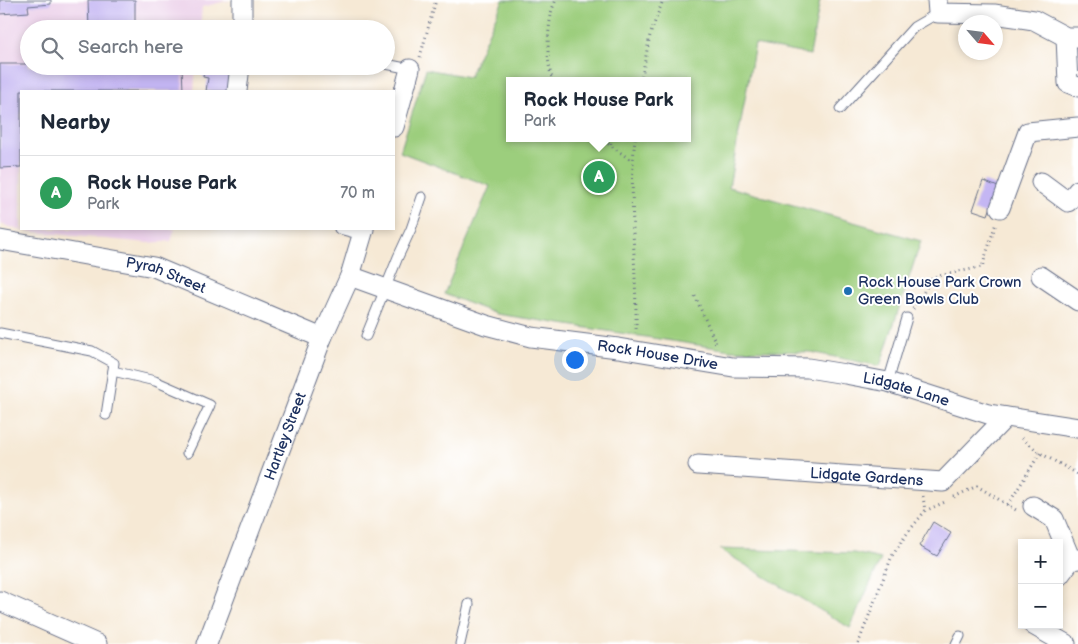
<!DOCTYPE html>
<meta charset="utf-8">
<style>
:root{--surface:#fff;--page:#f2f2f3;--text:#1f2937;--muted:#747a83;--line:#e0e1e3;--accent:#1a73e8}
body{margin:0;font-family:"Balsamiq Sans",sans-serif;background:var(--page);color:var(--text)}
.controls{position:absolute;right:15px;bottom:15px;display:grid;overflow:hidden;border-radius:0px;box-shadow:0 2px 8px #0003}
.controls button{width:45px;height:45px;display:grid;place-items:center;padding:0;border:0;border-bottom:1px solid var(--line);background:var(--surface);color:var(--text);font:25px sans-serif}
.compass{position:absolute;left:958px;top:15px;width:45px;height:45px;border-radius:50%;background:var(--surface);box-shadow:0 2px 8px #0003;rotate:118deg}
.you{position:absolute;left:574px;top:359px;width:18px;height:18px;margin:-12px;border:4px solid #fff;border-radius:50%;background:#1a73e8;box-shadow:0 0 0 8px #1a73e833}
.badge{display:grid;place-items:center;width:32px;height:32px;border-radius:50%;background:var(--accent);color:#fff;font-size:16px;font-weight:700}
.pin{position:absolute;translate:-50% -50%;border:2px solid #fff;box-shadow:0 1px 5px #0006}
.popup{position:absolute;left:506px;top:77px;width:185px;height:65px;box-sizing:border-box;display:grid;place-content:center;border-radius:0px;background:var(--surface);filter:drop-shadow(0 1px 4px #0005);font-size:16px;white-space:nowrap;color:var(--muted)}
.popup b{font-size:19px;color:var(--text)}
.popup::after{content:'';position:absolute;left:50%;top:100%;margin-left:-10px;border:10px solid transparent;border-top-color:var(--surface)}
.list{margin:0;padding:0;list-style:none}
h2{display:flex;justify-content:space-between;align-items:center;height:65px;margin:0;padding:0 20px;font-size:21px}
h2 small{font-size:16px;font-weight:400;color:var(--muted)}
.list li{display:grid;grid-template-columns:32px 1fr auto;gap:15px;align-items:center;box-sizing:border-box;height:75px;padding:0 20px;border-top:1px solid var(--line)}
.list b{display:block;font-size:19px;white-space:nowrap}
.list p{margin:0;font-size:16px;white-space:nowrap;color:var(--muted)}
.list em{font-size:16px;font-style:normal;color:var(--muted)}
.icon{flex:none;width:28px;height:28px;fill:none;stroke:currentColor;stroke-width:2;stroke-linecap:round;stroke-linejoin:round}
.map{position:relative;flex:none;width:1078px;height:644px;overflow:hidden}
.search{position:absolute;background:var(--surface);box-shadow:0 2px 8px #0003;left:20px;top:20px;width:375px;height:55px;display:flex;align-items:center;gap:12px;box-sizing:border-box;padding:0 18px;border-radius:28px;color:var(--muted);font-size:19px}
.panel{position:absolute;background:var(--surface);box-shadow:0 2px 8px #0003;left:20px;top:90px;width:375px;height:140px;border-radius:0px}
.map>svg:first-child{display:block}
</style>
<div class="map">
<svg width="1078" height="644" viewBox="0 0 1078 644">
<rect width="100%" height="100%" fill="#fff"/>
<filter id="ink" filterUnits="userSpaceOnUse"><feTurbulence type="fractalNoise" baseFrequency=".02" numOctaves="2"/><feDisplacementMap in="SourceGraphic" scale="10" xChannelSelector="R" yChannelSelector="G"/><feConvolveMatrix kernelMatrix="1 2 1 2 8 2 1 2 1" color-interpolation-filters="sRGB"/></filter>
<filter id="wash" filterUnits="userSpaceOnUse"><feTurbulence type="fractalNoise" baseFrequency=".0096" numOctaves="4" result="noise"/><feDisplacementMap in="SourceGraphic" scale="20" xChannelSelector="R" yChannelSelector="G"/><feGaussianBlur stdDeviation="1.12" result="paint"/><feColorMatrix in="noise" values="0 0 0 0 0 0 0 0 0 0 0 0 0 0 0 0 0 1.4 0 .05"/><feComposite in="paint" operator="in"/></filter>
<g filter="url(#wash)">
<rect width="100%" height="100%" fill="#f6e9d5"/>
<path fill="#ecd1ea" d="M0 0H230L202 7 200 29H29V66H196L194 91H21V229H175L171 241 148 243 25 231 0 224Z"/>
<g fill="#9cce7d" stroke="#5c7e6e" fill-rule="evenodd">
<path d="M503 0H820L810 55 755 44 729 187 921 241 880 366 810 352 730 350 497 314 444 294 490 186 400 152 426 69 469 77ZM510 81H688V138H510Z"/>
<path d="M719 549 854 553 881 559 850 628Z"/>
</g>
<g id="blocks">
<g fill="#c4b6f3">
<path d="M0 0H51V4L28 6 29 12 0 14Z"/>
<path d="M88 0H135V29H89Z"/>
<path d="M210 21 236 25V29H209Z"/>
<path d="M26 58H29V66H182L183 91H21V167L0 168V64H26Z"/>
<path d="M205 66H231L228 91H206L208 78 203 77Z"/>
<path d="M983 181 998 187 988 215 973 210Z"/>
<path d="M933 522 951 533 937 556 919 546Z"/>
</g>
</g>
</g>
<g filter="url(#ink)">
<use href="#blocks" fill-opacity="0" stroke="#687088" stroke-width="1"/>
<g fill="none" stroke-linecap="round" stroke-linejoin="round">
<defs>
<g id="lane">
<path d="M386 64 410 69"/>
<path d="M840 109 914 27 938 13"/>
<path d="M339 229 362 235"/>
<path d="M0 333 92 351 114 363 106 415"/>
<path d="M366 336 398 257 411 229 422 197"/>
<path d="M113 371 155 381 210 405 187 453"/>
<path d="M888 382 907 318"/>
<path d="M460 644 469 604"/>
<path d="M956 644 960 636"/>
</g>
<g id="street">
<path d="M242 0V29"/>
<path d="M937 0 938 13 994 14 1034 20 1066 37H1078"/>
<path d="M1066 37 1068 83 1078 87"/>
<path d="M237 91 240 66"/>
<path d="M394 127 410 69"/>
<path d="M1041 182 1068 202 1078 190"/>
<path d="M1000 208 1028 132 1078 127"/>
<path id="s1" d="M0 240 154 267 322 338"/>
<path id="s2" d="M350 276 486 325 531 337 618 348 733 367 808 368 845 374 888 382 988 414 1078 428"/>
<path d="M1041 276 1078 301"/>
<path id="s3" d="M698 465 943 482 1006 417"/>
<path d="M1033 506 1054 519 1071 560 1078 559"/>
<path d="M1059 576 1071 560"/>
<path d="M0 601 97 644"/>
<path d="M1033 625 1066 644"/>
<path id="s4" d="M207 644 322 338 350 276 364 229"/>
</g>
</defs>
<use href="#lane" stroke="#687088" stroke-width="11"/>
<use href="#street" stroke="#687088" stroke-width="21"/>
<g stroke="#687088" stroke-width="3" stroke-dasharray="1 4" stroke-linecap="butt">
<path d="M420 57 436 0"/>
<path d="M554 81C545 68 548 30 551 15 551 10 554 5 556 0"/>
<path d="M641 81 650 35 663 0"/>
<path d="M600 138 632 161"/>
<path d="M610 138 611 146"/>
<path d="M635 138C628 203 637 269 636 333"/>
<path d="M695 296 717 346"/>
<path d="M913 309 933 277 982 267 996 223"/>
<path d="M1022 438 1040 453 1078 474"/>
<path d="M923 496 925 511"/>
<path d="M954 497 977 486 1016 510"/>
<path d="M1008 505 1040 453"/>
<path d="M858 644 892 556 906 535 925 511 947 501"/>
</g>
<use href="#lane" stroke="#fff" stroke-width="9"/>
<use href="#street" stroke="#fff" stroke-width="19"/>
</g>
</g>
<circle fill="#1f6fb2" stroke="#fff" stroke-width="2" cx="848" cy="291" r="5"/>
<g text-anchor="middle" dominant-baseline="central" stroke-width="4" stroke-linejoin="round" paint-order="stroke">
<g font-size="15" fill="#1b2f5e" stroke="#fff">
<text stroke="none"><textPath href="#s1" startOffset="170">Pyrah Street</textPath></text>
<text stroke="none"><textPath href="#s2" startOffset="319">Rock House Drive</textPath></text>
<text stroke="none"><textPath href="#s2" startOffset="571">Lidgate Lane</textPath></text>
<text stroke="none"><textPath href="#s4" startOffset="222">Hartley Street</textPath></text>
<text stroke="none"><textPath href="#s3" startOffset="169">Lidgate Gardens</textPath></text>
</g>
<g font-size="15" fill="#1b2f5e" stroke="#fff" text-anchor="start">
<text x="858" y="282">Rock House Park Crown<tspan x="858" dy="17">Green Bowls Club</tspan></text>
</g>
</g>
</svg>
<div class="controls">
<button>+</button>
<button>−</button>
</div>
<svg class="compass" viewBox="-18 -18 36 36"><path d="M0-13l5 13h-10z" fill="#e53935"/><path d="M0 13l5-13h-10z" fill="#747a83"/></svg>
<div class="you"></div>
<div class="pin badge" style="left:599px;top:177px;background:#2e9e5b">A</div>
<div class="popup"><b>Rock House Park</b>Park</div>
<div class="search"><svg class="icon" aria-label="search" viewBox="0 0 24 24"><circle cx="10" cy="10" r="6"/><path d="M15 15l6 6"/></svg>Search here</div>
<section class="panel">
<h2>Nearby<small></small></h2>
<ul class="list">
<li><span class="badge" style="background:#2e9e5b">A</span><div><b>Rock House Park</b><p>Park</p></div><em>70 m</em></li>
</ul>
</section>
</div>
